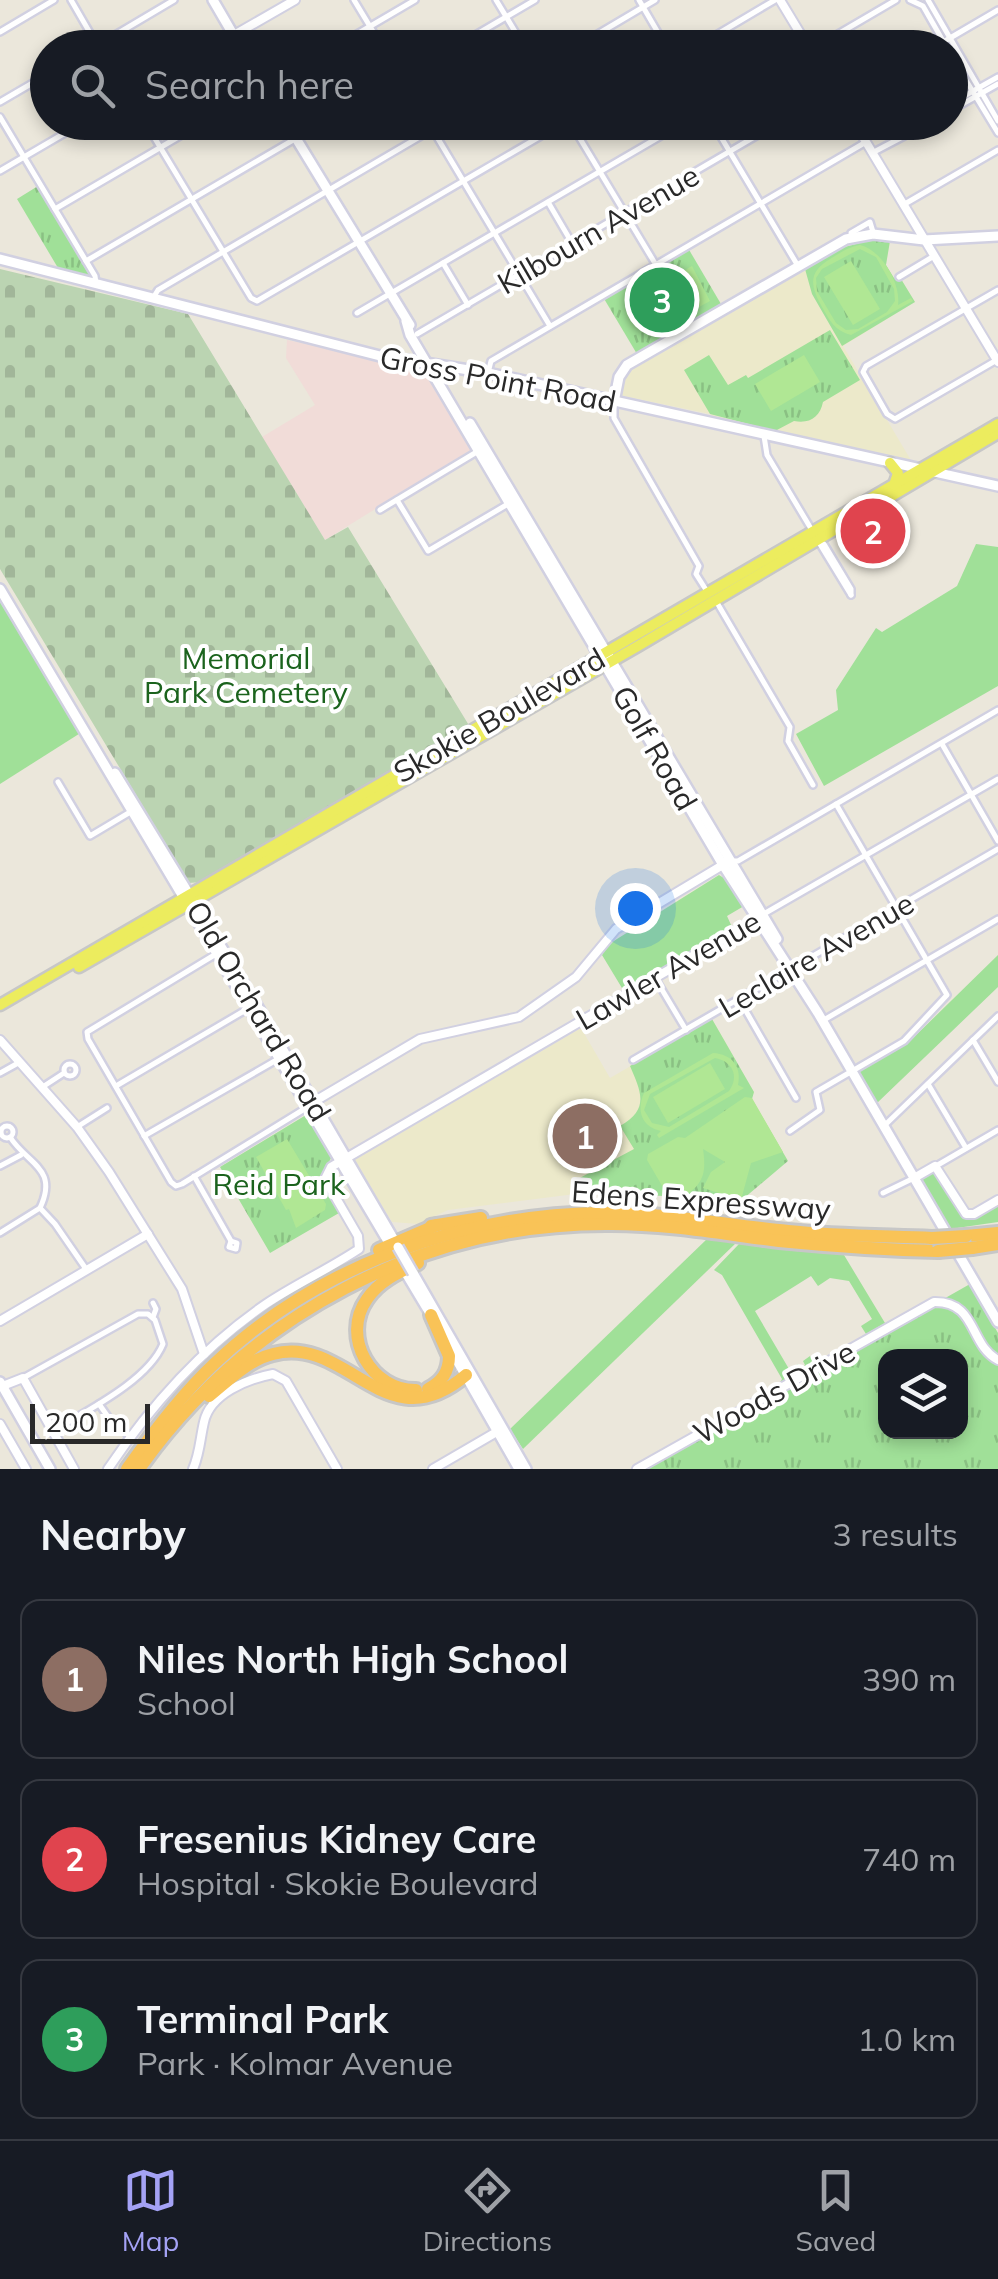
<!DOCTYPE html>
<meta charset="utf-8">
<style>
:root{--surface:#171b24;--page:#242831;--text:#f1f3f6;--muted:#9ea1a6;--line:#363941;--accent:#a4a2f5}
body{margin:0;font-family:Mulish,sans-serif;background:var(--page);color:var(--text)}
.controls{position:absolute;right:30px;bottom:30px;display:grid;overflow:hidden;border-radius:20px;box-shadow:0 5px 15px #0003}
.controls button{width:90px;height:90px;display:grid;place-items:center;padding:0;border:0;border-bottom:2px solid var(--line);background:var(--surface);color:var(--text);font:50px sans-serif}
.scale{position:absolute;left:30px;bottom:25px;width:120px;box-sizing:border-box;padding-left:10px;border:5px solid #292929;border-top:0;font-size:28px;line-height:35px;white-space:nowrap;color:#292929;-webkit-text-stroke:8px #fff;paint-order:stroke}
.you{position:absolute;left:635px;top:908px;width:35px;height:35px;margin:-25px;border:8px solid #fff;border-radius:50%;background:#1a73e8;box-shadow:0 0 0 15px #1a73e833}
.badge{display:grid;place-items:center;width:65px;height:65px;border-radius:50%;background:var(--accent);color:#fff;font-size:32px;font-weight:700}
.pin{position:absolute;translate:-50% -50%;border:5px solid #fff;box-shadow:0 2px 10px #0006}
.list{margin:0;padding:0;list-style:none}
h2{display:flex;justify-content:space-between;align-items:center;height:130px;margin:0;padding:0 40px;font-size:42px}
h2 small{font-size:32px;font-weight:400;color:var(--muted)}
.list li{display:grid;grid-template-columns:65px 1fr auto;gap:30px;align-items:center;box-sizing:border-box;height:160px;margin:0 20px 20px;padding:0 20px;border:2px solid var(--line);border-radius:20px}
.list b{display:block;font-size:38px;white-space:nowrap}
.list p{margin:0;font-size:32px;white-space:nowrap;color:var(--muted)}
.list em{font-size:32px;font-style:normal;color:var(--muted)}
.icon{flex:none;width:55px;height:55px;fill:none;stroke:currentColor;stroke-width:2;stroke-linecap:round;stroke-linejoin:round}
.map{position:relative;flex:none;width:998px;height:1469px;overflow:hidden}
.search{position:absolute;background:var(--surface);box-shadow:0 5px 15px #0003;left:30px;right:30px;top:30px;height:110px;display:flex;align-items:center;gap:25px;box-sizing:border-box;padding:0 35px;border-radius:55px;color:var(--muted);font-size:38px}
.sheet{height:670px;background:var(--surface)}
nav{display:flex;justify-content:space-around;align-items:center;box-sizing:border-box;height:140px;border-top:2px solid var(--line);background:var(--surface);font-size:28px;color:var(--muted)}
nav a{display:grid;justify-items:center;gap:5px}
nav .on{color:var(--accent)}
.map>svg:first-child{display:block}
</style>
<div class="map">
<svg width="998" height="1469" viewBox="0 0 998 1469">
<defs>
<pattern id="cemetery-stones" width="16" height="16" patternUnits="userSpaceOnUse" patternTransform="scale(2.5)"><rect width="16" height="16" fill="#bbd4b2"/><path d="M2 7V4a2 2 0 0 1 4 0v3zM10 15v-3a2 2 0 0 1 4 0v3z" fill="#a1b699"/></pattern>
<pattern id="park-tufts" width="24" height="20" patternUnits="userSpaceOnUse" patternTransform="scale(2.5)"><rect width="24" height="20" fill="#a0e098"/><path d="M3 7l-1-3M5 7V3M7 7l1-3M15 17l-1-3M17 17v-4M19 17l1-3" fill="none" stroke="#8ac083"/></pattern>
</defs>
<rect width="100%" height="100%" fill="#ebe7db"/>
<g fill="#ece9ca">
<path d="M861 241H890L886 265 894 278 901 279 915 302 843 346 912 462 775 432 770 434 715 422 710 414 619 395 629 367 841 248Z"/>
<path d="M712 1019 754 1092 752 1098 787 1159 737 1204 664 1196 583 1193 448 1210 418 1224 392 1222 354 1160 581 1028 610 1078Z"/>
</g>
<path fill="#f1dcd8" d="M287 340 428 369 472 446 471 450 325 540 262 437 315 405 286 358Z"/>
<g fill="#a0e098">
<path d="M976 544 998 547V686L824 786 796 734 838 710 836 690 876 628 882 632 957 586Z"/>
<path d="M0 596 82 732 0 784Z"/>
<path d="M719 875 727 880 744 906 727 916 732 927 625 993 602 955 609 944Z"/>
<path d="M998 955V987L876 1104 858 1070 907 1044Z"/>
<path d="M930 1172 935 1174 960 1213 966 1217 998 1204V1222L950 1229 922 1180Z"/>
<path d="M707 1239 736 1243 523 1449 510 1429Z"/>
<path d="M739 1244 844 1255 885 1323 866 1334 861 1326 872 1319 849 1281 830 1278 818 1286 811 1276 755 1311 789 1369 798 1364 801 1368 805 1365 803 1361 810 1356 814 1362 811 1369 780 1383 782 1379 722 1275 714 1270Z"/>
</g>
<path fill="url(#cemetery-stones)" d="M0 269 188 314 325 540 348 527 470 727 201 882 189 883 0 569Z"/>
<g fill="url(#park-tufts)" fill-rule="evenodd">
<path d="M38 186 93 277V279L61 273 17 199Z"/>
<path d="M871 240 890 241 886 265 894 278 901 279 915 302 842 346 812 294 805 269 841 248Z"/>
<path d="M688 248 721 304 637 354 603 297Z"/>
<path d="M830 330 860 380 823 402C820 417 810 424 794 421L775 431 710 414 684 370 709 355 728 385 746 375 748 378Z"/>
<path d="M712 1019 754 1092 752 1099 788 1161 737 1204 664 1196 583 1193 576 1180 634 1149 620 1126C650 1109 641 1092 630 1066Z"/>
<path d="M306 1115 331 1158 322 1176 339 1213 270 1253 220 1167Z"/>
<path d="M970 1284 998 1333V1469H644ZM886 1356H960V1432H886Z"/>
</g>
<g fill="#b0e794" fill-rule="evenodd">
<path d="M860 245C882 250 901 284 898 305L911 298 913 301 851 335C834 330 830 321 822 307 810 286 808 272 830 259 840 253 848 247 860 245ZM860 249 876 257 894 289 895 301 887 312 858 329 846 330 836 323 817 291 816 278 822 269Z"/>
<path d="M851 261 880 309 853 325 824 277Z"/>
<path d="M692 266 710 301 679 318C668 298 670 278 692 266Z"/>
<path d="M804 355 820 382 771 411 755 384Z"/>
<path d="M713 1053C732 1054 742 1067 738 1085L744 1088 659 1138 657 1135 661 1131C642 1127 636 1111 644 1093ZM715 1058C732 1061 740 1076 729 1091L669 1127 652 1123 644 1110 650 1094Z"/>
<path d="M710 1063 725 1089 668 1123 653 1097Z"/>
<path d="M745 1097 752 1098 783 1152 751 1163 741 1200 703 1188 711 1172 725 1162 703 1149C706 1170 705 1184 684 1196H668L647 1160 648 1154 678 1137 685 1138Z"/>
<path d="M287 1139 326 1204 325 1210 296 1228 289 1209 286 1210 256 1157Z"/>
</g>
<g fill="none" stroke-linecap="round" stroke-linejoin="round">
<defs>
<g id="minor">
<path d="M71 0 97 45"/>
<path d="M354 0 383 48"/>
<path d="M496 0 525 48"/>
<path d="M639 0 667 48"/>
<path d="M910 0 923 6 947 48"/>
<path d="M928 0 998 121"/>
<path d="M0 32 54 0"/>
<path d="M93 48 174 0"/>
<path d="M213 48 234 35"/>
<path d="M333 48 415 0"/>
<path d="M453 48 535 0"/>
<path d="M574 48 655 0"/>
<path d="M694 48 775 0"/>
<path d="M814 48 896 0"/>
<path d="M933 48 998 10"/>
<path d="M950 54 998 133"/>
<path d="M0 102 48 74"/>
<path d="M950 104 998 77"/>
<path d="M950 111 998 84"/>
<path d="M0 117 95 276 96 283"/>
<path d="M145 122 251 298 257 301 565 122"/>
<path d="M428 122 550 326"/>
<path d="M570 122 656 265"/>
<path d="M712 122 798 266"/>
<path d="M906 133 919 122"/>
<path d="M872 153 931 122"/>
<path d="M0 171 84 122"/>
<path d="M548 202 572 243"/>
<path d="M903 205 998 150"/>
<path d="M55 209 204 122"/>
<path d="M852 238 851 233 870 222 873 232"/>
<path d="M86 261 324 122"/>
<path d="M443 263 468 305"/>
<path d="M899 277 934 256"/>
<path d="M153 298 158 290 445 122"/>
<path d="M357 313 685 122"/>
<path d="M417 334 780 122"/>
<path d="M995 361 895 419 887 414 863 372 866 366 998 290"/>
<path d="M488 373 491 361 866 142"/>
<path d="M614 402V418L699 566 696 574 708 593"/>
<path d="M764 436 767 455 813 532"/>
<path d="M397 500 428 551 508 504"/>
<path d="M380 510 480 450"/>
<path d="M818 541 851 595"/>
<path d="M819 542 824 544 851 589V595"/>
<path d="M716 601 790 727 788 741 813 785"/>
<path d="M942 744 998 841"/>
<path d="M58 782 90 836 132 811"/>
<path d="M732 861H738L998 710"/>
<path d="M762 915 998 779"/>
<path d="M216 954 87 1032 88 1039 171 1182 176 1186 182 1184 306 1108"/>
<path d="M655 978 686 1030"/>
<path d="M739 999 796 1098"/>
<path d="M822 1021 998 919"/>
<path d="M973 1040 998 1082"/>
<path d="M633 1060 998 849"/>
<circle cx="70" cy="1070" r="6"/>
<path d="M0 1073 20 1062"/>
<path d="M928 1084 966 1148"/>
<path d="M44 1086 64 1073"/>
<path d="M116 1086 249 1008"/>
<path d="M885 1125 998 1016"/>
<circle cx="7" cy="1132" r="6"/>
<path d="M77 1127 107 1108"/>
<path d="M790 1131 820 1110 816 1092 904 1041 947 995 836 804"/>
<path d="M144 1136 280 1058"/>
<path d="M10 1137C27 1164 59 1168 40 1208"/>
<path d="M0 1166 21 1155"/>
<path d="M936 1166 998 1130"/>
<path d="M194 1176 231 1241"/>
<path d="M883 1193 914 1178"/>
<path d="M40 1208 55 1224 86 1269"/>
<path d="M0 1233 40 1208"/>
<path d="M231 1241 237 1243 236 1249 229 1247Z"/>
<path d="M153 1317 156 1309 153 1303"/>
<path d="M23 1378 138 1314H148L155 1320 163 1344C148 1381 86 1411 53 1431"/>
<path d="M99 1404 111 1421 130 1436"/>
</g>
<g id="tertiary">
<path d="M780 0 809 48"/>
<path d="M234 35 295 0"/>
<path d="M854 122 998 362"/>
<path d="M0 1040 77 1127 109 1172 182 1289 204 1354"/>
<path d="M310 1104 420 1039 519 1017 576 977 616 929 726 863"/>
<path d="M914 1178 935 1166 966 1214H974L998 1200"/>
<path d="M0 1321 148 1234"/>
<path d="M0 1387 23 1378 74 1469"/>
<path d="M0 1424 26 1469"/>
<path d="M108 1469C151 1405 202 1348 266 1304 296 1284 329 1269 359 1249L358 1236 325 1179 331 1167 761 916"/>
<path d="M193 1469C200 1453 200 1439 204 1422 210 1394 247 1379 273 1374L286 1381 337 1469"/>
<path d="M433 1469 500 1430"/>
<path d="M637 1469 934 1302C977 1301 969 1345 998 1360"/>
</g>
<g id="secondary">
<path d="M213 0 241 48"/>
<path d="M286 122 410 325"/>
<path d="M0 259 380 356 488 373 998 486"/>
<path d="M406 321 410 335 723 865 818 1013 998 1322"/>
<path d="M614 402 619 377 627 365 846 239 873 234 924 240 998 236"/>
<path d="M470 423 777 939"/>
<path d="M0 589 392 1248"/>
<path d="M115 773 256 1004 397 1245"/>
<path d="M413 1273 526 1469"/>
<path d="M407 1275 434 1320"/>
<path d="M451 1350 519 1469"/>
<path d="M0 1382 50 1469"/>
</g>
<g id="primary">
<path d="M890 463 898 473 895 482"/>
<path d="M79 967 638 646 998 433"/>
<path d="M0 1005 998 424"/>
</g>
<g id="motorway">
<path d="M431 1226 481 1218"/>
<path d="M966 1236 998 1233"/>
<path d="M972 1248 998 1244"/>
<path d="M379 1250 437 1225"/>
<path d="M428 1389C442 1382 449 1372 449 1356L431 1315"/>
<path d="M416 1390C372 1391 340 1337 367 1299 379 1281 399 1272 418 1263"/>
<path d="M209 1396C229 1380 248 1360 273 1354 348 1334 385 1444 466 1375"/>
<path d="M127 1469C153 1432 181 1395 214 1364 317 1266 460 1215 600 1213 663 1212 725 1225 788 1231 836 1236 884 1236 932 1238"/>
<path d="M139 1469C248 1315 423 1222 612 1224 668 1224 723 1234 779 1241 832 1246 885 1250 938 1251"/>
</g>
</defs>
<use href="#minor" stroke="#d1d0e1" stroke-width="10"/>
<use href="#tertiary" stroke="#d1d0e1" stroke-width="12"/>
<use href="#secondary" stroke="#d1d0e1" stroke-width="14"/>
<use href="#primary" stroke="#c7c7c7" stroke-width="15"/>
<use href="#motorway" stroke="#c7c7c7" stroke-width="18"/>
<use href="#minor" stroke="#fff" stroke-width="5"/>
<use href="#tertiary" stroke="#fff" stroke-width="8"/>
<use href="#secondary" stroke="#fff" stroke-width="9"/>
<use href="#primary" stroke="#ecec5e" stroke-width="10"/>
<use href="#motorway" stroke="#f9c357" stroke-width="12"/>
<defs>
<path id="secondary-bridge" d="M398 1247 413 1273"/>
<g id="motorway-bridge">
<path d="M932 1238 966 1236"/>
<path d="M938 1251 972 1248"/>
</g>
</defs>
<use href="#secondary-bridge" stroke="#d1d0e1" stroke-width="14" stroke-linecap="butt"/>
<use href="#motorway-bridge" stroke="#c7c7c7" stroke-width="18" stroke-linecap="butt"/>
<use href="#secondary-bridge" stroke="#fff" stroke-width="9"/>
<use href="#motorway-bridge" stroke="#f9c357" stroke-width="12"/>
</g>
<g text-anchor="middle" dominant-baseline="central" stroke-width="8" stroke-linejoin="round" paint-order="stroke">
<g font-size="30" fill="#292929" stroke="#fff">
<text transform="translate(598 229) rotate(-30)">Kilbourn Avenue</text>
<text transform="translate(498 379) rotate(11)">Gross Point Road</text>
<text transform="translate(499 715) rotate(-30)">Skokie Boulevard</text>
<text transform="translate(655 748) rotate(60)">Golf Road</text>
<text transform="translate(816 955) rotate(-30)">Leclaire Avenue</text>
<text transform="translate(668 970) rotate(-30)">Lawler Avenue</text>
<text transform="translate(259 1011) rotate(59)">Old Orchard Road</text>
<text transform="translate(701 1200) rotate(4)">Edens Expressway</text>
<text transform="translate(774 1392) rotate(-29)">Woods Drive</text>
</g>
<g font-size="30" fill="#1b631d" stroke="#fff">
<text x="246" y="658">Memorial<tspan x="246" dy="34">Park Cemetery</tspan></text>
<text x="279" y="1184">Reid Park</text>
</g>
</g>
</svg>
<div class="controls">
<button><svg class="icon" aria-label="layers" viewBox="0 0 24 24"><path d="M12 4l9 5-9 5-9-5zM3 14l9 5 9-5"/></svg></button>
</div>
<div class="scale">200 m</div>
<div class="you"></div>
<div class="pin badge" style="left:585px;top:1136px;background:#8d6e63">1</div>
<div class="pin badge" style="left:873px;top:531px;background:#e0444e">2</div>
<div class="pin badge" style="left:662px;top:300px;background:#2e9e5b">3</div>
<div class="search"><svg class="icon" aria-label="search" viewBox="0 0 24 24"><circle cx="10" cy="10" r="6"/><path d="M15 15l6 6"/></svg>Search here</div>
</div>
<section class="sheet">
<h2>Nearby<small>3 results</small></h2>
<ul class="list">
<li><span class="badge" style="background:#8d6e63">1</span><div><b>Niles North High School</b><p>School</p></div><em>390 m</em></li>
<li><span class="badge" style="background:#e0444e">2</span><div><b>Fresenius Kidney Care</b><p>Hospital · Skokie Boulevard</p></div><em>740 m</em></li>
<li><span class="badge" style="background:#2e9e5b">3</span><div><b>Terminal Park</b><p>Park · Kolmar Avenue</p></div><em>1.0 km</em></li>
</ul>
</section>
<nav>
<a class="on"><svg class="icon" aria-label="map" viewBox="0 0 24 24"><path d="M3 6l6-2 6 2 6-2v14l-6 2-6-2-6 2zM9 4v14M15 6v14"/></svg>Map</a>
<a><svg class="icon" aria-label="directions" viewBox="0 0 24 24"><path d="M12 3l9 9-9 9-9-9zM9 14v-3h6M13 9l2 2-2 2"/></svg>Directions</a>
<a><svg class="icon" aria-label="saved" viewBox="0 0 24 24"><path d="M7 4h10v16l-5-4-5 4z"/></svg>Saved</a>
</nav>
